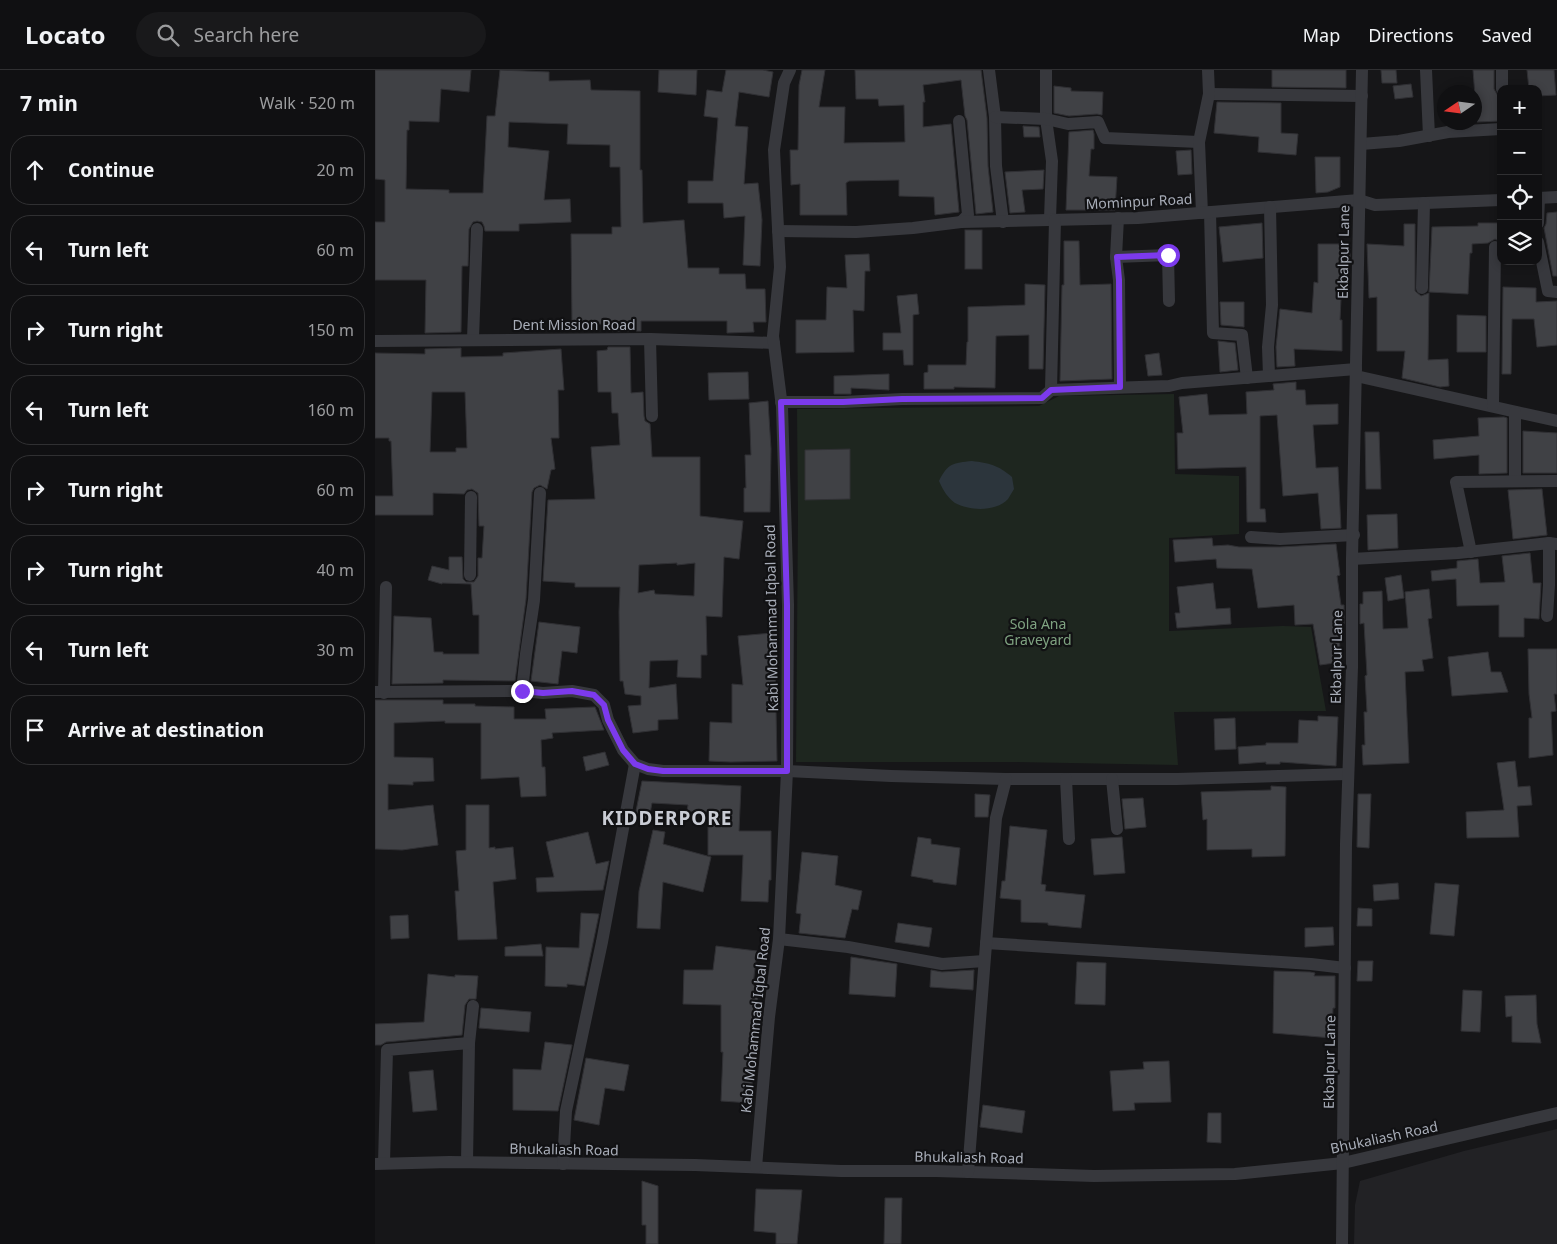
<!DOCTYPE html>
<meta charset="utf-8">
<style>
:root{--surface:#101012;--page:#19191b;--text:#f1f3f6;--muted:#9c9d9f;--line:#303032}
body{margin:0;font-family:"Noto Sans",sans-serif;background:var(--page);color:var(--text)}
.controls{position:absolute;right:15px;top:15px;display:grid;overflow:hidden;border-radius:10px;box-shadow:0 2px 8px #0003}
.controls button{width:45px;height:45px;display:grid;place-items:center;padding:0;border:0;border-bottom:1px solid var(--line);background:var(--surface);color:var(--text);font:25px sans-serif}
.compass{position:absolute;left:1062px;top:15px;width:45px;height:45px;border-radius:50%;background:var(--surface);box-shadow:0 2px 8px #0003;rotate:257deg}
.stop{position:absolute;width:15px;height:15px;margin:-11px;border:4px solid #7c3aed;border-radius:50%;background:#fff}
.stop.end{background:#7c3aed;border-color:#fff;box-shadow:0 1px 5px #0008}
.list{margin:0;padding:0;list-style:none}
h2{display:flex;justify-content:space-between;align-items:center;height:65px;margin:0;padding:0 20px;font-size:21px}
h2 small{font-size:16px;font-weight:400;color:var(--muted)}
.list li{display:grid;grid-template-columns:32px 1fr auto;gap:15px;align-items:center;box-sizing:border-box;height:70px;margin:0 10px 10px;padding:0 10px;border:1px solid var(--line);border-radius:20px}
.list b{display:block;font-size:19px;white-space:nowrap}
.list em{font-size:16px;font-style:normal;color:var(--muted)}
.icon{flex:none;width:28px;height:28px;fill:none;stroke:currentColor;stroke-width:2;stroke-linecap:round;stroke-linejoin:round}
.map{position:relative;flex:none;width:1182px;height:1174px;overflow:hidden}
header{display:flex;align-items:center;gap:30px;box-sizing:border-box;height:70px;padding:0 25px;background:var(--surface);border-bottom:1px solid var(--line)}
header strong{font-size:24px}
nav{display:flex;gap:28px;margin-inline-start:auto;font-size:18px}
.search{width:350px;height:45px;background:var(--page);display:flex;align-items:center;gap:12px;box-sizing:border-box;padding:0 18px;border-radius:28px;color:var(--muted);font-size:19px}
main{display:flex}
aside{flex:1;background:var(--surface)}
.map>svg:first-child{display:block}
</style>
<header>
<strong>Locato</strong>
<div class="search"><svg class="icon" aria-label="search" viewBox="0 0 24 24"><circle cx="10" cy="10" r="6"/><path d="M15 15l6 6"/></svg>Search here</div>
<nav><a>Map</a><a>Directions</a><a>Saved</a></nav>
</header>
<main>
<aside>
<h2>7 min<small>Walk · 520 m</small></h2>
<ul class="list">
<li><svg class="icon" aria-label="ahead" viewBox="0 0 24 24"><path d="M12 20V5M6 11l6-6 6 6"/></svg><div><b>Continue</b></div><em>20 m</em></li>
<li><svg class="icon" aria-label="left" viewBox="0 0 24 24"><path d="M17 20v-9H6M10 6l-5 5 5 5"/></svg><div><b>Turn left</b></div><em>60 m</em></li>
<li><svg class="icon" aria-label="right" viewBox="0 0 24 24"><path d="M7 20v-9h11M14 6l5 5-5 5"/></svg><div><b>Turn right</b></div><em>150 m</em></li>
<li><svg class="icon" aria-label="left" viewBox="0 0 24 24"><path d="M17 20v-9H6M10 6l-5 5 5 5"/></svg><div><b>Turn left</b></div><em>160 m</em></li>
<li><svg class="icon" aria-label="right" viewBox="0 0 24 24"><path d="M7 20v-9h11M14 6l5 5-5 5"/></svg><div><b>Turn right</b></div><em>60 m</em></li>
<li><svg class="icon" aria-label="right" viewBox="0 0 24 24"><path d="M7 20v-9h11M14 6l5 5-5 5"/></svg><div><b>Turn right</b></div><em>40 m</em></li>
<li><svg class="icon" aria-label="left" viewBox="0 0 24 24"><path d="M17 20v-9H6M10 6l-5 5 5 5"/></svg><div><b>Turn left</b></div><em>30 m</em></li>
<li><svg class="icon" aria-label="arrive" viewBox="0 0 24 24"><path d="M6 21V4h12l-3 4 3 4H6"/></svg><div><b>Arrive at destination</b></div></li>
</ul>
</aside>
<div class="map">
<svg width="1182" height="1174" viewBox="0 0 1182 1174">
<rect width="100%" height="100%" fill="#161618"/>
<path fill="#222225" d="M1182 1059V1174H979L980 1135 985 1111 1089 1081Z"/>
<path fill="#1e261f" d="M799 324 800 404 864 406V464L794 468V561L908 556 936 557 951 641 799 642 803 695 638 692H421L423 448 422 339 664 336 684 326Z"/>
<path fill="#2c353c" d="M597 391C614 393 623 395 637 407L639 419C637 422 635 426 633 429 621 442 595 441 580 433 572 427 568 420 564 411 573 393 578 393 597 391Z"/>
<g fill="#404145" stroke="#303034" fill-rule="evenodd">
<path d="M0 0H96L94 22 66 19 64 52 34 51V60H32L31 119 74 120V123H108L112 46H120L125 0 174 2V11L215 10 216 20 265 21V100H267L268 153 309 150 313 198H344V204H370L371 219H390L391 252H378L379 262 352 263V251H266V261H233V254H197L196 164H237V157H246L245 97H235V75L192 74 193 54 134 52 133 77 174 81 169 130 195 129 196 152 144 154V161H110L109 156 107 152 102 151 98 152 94 159 93 196H87L86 262 50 263 51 210H0V152H10V110L0 109Z"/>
<path d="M284 0H322L321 25 283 22Z"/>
<path d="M351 0H388L398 2 394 27 364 22 360 56 373 57 369 114 383 113 387 150 385 196 368 195 370 146 349 148 348 133H313V111H338L343 48 329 46 332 20 347 22Z"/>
<path d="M427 0H450L444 37H470L469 73 530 72 529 35 504 36 503 29H481L480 0H606L612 48 613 96 618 142 601 144 592 50 590 46 586 10 548 15 550 32H548V57L576 54 584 142 560 145 559 127 524 126V110L474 111 471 113 472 145H425V114L416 115 415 80H423L424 15Z"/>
<path d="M897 0H971V18L897 17Z"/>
<path d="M1006 0H1021L1022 13H1007Z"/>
<path d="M1098 0H1119V19L1123 26 1125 51 1102 52Z"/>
<path d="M1152 0H1179L1181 25 1163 26V19H1154Z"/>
<path d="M1036 14 1038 27 1020 29 1018 16Z"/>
<path d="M679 16 696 18V21L728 22 727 45 722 44 694 46 679 43Z"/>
<path d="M842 32 906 33V63L923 64 921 85 883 82 884 67 839 63Z"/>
<path d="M648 56 664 57 665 67H649Z"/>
<path d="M718 60 719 64V79H716L714 106 742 107 740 140H691L694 62Z"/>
<path d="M816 80 817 104 803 105 801 81Z"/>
<path d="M940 87H965V117L953 122 941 123Z"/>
<path d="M669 100 668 119 647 120 650 142 635 143 630 102Z"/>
<path d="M1182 142V206H1178L1169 158 1171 154 1172 143Z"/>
<path d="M887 153 888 188 848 192 844 157Z"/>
<path d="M1103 153H1126V172L1120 169 1113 173 1097 174V183H1095L1093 224 1054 222 1057 157 1103 156Z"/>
<path d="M1029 154H1040V221L1046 226 1054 223 1053 290 1073 289 1074 316 1065 317 1027 308 1030 281H1002V227L994 228 992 174 1029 176Z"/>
<rect x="590" y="160" width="17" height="39"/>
<path d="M689 171H704L705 215 736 214 737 309 685 311 687 215H689Z"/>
<path d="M943 174H975V187H968L965 250H967V281L919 279 920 296 902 297 901 277 905 239 937 243 939 212 943 213Z"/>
<path d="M494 184 495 201H490L489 241 478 240 479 282 421 283V250H451L452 217 472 218 470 185Z"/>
<path d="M650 214 670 215 668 299H654V265L621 266 620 318 579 317V319H549V303L553 302V295H591L592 272H593V237L650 235Z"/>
<path d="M1128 217 1161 218V232L1182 231V275L1162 277 1159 249H1137L1136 304H1127Z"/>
<path d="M542 224 544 244 538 245V295H529L528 280H508V263H526L522 226Z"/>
<path d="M845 232H869V257L846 255Z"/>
<path d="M1082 245 1111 246V282H1082Z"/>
<path d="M843 271 860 273 863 300 845 302Z"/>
<path d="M233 277H255L256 323 268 322 269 346 270 351 275 354 277 387H325V446L368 451 364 489 349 487 347 547 331 546 332 585H326V608L302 607 303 590 275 591 274 618 301 614 303 649 283 650V660L258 663 253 636 266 635V626L250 624 248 611H245L244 542 245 517H200V513L168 511 173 430 220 429 216 377 245 375 243 343H237L236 322H223L222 281 232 280ZM302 493V495L320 493 319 526 280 524 279 520 263 523 264 495Z"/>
<path d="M86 278V287L128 286V283L186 279 189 320H183L184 368H176L180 399 176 400 172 419 165 415 159 418 157 422 151 529 140 611 68 610V613L17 614 19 546 56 548 59 582H68V584H104V545H98L96 514 67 513V514L53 510 57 496 74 500V487H87L88 509 91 512H99L103 506V488H107L109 456H104L103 423 97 419 92 420 89 424 58 423V445H0V426H18L16 371H14V368H0V283L50 284V279ZM57 322H90L92 378H81V382H55Z"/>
<path d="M784 283 787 305 773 306 770 285Z"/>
<path d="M373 302 374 329 334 330 333 303Z"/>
<path d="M514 304V320L476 318V324H459V306Z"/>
<path d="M921 312V320H930L931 335 963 334V354L938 355 941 398 963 397 966 458 946 459 943 423 908 426 902 345 885 346V439H890L891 452H872L871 397 803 399 802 363H808L804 327 832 324 834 345 872 344 871 322 899 320 898 314Z"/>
<path d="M393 331 396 379 395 442H369V418H371L370 385H376L374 333Z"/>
<path d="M1129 347 1132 348V403L1104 404V385L1059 389 1058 370 1104 366 1103 348Z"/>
<path d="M1148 361 1182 363V403H1148Z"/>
<path d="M990 362H1004L1006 419H991Z"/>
<path d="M475 379V429L430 430V380Z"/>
<path d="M1167 419 1172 465 1138 469 1133 420Z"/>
<path d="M1022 444 1023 478 993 480 992 445Z"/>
<path d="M837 468 838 476 853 475 864 477H905L961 474 965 505 962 506 966 535H969V554L962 555 967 592 945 595 938 554 920 555 919 535 883 538 877 499 842 498 841 489 800 492 798 470Z"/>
<path d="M1155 483 1158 513H1166L1164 549 1149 548V567H1124V535L1082 536 1081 509 1057 511 1056 501 1082 498V491L1103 489 1105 513 1130 512 1127 486Z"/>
<path d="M1026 505 1029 528 1013 531 1010 508Z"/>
<path d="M838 513 841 539 855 538 856 554 802 558 800 543H805L802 517Z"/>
<path d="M1054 519 1057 548 1053 549 1058 588 1047 590 1049 601 1030 602 1034 693 988 695 987 675H990L989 642H992L990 606 992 605 989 553 985 554V534H988V522L1007 521 1008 559 1033 558 1030 522Z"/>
<path d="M164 552 205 557 202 583 187 581 183 614 156 611Z"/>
<path d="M397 563 400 590 402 691 356 692 334 691 335 652 357 653V614L368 615 363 566Z"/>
<path d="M1153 579H1182V624H1179L1181 641 1176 642 1178 685 1154 688V648H1157L1154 624Z"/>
<path d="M1113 582 1116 602H1126L1133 622 1077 626 1073 587Z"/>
<path d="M0 630H68V634H100V636L139 637V649H171L170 639 220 637 229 660 177 663 178 668 166 670 167 697H170L171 726 146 727 144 707 106 709V653H70V651L19 653V687L58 688 59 711 38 712V715L13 714V740L58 735 63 775 27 780 0 779Z"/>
<path d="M943 646 963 647 961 696 905 692V694H891V692L864 694 863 677 891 675V673H923L924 650 943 651Z"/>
<path d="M860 648 861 679 840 680 839 649Z"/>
<path d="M230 682 234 695 211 701 208 687Z"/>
<path d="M1140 691 1143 717 1155 716 1157 735 1142 736 1144 767 1092 768 1091 742 1129 740 1122 693Z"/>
<path d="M267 711 366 716 364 761H396V810H394L393 832 366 831 368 785H333V742L312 741 313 735 277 733 274 749 260 746Z"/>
<path d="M896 716 911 717 910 786 877 787V779L832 780V749L828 750 826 722 896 720Z"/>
<path d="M600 724 615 725 613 747H600Z"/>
<path d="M983 724H996L994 778 982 777Z"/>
<path d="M768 728 771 757 750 759 747 729Z"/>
<path d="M91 735H114V778L120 777V779L138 777 141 809 118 812 122 869 83 870 80 821H84L81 781 91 780Z"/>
<path d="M635 756 672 760 666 814 671 815 670 821 710 825 706 858 673 855V853L646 852V830L625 828 627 811H630Z"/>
<path d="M278 760 290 762 288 774 336 787 328 822 288 812 285 859 262 858 264 821Z"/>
<path d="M213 762 221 794 234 791 228 820 162 822 161 808 179 807 171 772Z"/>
<path d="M543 767 556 769V774L585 778 581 815 558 812V810L536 806Z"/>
<path d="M747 767 750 803 719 805 716 769Z"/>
<path d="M427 782 463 786 460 815 487 821 483 840 477 839 470 868 424 863 426 844 421 843Z"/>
<path d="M1023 813 1024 829 999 831 998 815Z"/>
<path d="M1060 813 1084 815 1079 866 1055 864Z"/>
<path d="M983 838 997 839V856H982Z"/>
<path d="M206 843 224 844 209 916 192 914V917L170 916 171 877 204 878Z"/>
<path d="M33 845 34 868 16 869 15 846Z"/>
<path d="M523 853 557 858 554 877 520 872Z"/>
<path d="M958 857 959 875 930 877V858Z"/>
<path d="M166 874 168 886H130V877Z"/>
<path d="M341 876 382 881 378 915 383 916 381 982H379L376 1033 346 1031 348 982H346V935L308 934 309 900H338Z"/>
<path d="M476 887 522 894 520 927 474 924Z"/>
<path d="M983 891H998L997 911H982Z"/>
<path d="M702 892 731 893 730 935 700 934Z"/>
<path d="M556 900 567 902 599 900 598 920 555 917Z"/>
<path d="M899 901 935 902 940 903 939 906H960V938H958L957 968 898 963Z"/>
<path d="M53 904 80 907V905L103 906 101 929H94L90 935 87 965 11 972 6 975H0V954L49 952Z"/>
<path d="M1088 920 1107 921 1105 962 1086 961Z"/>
<path d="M1161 925 1162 954 1166 973 1137 972V946L1131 947 1130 926Z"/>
<path d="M106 938 156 942 154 962 104 958Z"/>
<path d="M170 972 197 975 183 1041 138 1040V999L166 1000Z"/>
<path d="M211 988 254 995 249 1021 230 1018 224 1055 199 1050Z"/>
<path d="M794 991 796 1032 759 1033 760 1040 738 1041 735 1001 769 999 768 992Z"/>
<path d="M58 1000 62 1040 38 1042 34 1002Z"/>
<path d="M608 1035 650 1041 647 1063 605 1057Z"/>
<path d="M833 1043H846V1073L832 1072Z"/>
<path d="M267 1111 283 1116V1174H271V1155H267Z"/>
<path d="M381 1119 427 1120 422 1174H401V1163L379 1161Z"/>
<path d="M510 1128H527L526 1174H509Z"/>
</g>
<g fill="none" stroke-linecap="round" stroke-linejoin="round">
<g stroke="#37383d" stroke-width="12">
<path d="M614 0 620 47 621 96 628 152"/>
<path d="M671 0V49L677 91 675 149"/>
<path d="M1051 0 1054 66"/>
<path d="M1127 19V0"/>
<path d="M834 24 987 26"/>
<path d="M620 47 671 49 693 54 723 52 730 68 824 72"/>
<path d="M584 51 593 145 586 152"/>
<path d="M986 74 1024 71 1073 62 1126 59"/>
<path d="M1163 128 1182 127"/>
<path d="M835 142 838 263 867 265 872 308"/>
<path d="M827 143 824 72 834 24 833 0"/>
<path d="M743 148 741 187 744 210 745 317"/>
<path d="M1163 153 1164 128"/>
<path d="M403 161 481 162 538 158 586 152 763 148 984 130 1000 135 1126 130"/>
<path d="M1163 172 1173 221 1182 222"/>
<path d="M741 187 793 185 794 231"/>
<path d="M1047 218 1049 133"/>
<path d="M98 269 102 159"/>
<path d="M275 269 277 346"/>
<path d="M0 271 275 269 399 273"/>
<path d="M894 306 893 277 897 235 895 137"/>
<path d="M981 306 1182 351"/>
<path d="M676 320 680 150"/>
<path d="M406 332H469L527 329 667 328 676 320 794 316 807 313 981 299"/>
<path d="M1118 336 1120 177"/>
<path d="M1140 342V411"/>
<path d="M876 467 905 469 979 465"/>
<path d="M1096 482 1081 412 1182 411"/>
<path d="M977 489 1083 483 1174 473 1182 474"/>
<path d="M95 505 96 427"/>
<path d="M1172 546 1174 515V473"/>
<path d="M147 621 151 584 159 530 165 423"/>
<path d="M0 622 147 621 168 623 197 621 219 625 229 635 233 650 248 680 260 694 273 699 288 701H412L516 706 631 709H802L973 704"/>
<path d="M9 623 11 517"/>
<path d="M691 709 694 769"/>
<path d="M737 709 742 759"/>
<path d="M404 869 473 877 567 894 609 891"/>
<path d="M611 873 936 894 970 898"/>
<path d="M92 1092 94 973 98 936"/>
<path d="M9 1093 12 980 94 973"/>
<path d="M0 1094 74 1092 320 1095 466 1101H561L719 1106 860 1104 968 1093 1182 1043"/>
<path d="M188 1094 191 1041 227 872 260 694"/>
<path d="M381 1097 394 947 404 869 412 701 413 535 407 337 398 266 405 197 399 80 409 13 415 0"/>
<path d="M593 1102 621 748 631 709"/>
<path d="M967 1174 971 774 977 597V489L987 0"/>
</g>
</g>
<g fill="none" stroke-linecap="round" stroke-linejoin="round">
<path stroke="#7c3aed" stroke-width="6" d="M147 621 168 623 197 621 219 625 229 635 233 650 248 680 260 694 273 699 288 701H412V535L406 332H468L527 329 667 328 676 320 745 317 744 210 742 187 793 185"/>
</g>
<g text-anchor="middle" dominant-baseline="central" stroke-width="4.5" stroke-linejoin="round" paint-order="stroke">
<g font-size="14" fill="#a8adb8" stroke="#111113">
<text transform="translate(764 131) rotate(-3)">Mominpur Road</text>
<text transform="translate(968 182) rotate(-89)">Ekbalpur Lane</text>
<text x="199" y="254">Dent Mission Road</text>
<text transform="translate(396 548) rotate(-91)">Kabi Mohammad Iqbal Road</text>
<text transform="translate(961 587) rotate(-89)">Ekbalpur Lane</text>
<text transform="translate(380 950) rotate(-84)">Kabi Mohammad Iqbal Road</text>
<text transform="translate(954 992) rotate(-89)">Ekbalpur Lane</text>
<text transform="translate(1009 1067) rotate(-12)">Bhukaliash Road</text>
<text transform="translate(189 1079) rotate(1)">Bhukaliash Road</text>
<text transform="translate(594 1087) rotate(1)">Bhukaliash Road</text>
</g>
<g font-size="14" fill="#7fa381" stroke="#111113">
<text x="663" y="553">Sola Ana<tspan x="663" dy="16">Graveyard</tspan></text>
</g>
<g font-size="19" font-weight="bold" letter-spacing="1" fill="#c9ccd4" stroke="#111113">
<text x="292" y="748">KIDDERPORE</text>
</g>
</g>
</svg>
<div class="controls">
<button>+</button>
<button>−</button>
<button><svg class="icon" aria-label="locate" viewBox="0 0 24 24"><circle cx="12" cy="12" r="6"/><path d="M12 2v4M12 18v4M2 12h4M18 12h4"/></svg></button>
<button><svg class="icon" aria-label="layers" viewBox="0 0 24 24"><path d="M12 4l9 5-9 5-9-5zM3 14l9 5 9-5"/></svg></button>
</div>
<svg class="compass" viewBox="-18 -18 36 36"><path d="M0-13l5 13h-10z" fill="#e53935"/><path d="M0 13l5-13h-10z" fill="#9c9d9f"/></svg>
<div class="stop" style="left:793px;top:185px"></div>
<div class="stop end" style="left:147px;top:621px"></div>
</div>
</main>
